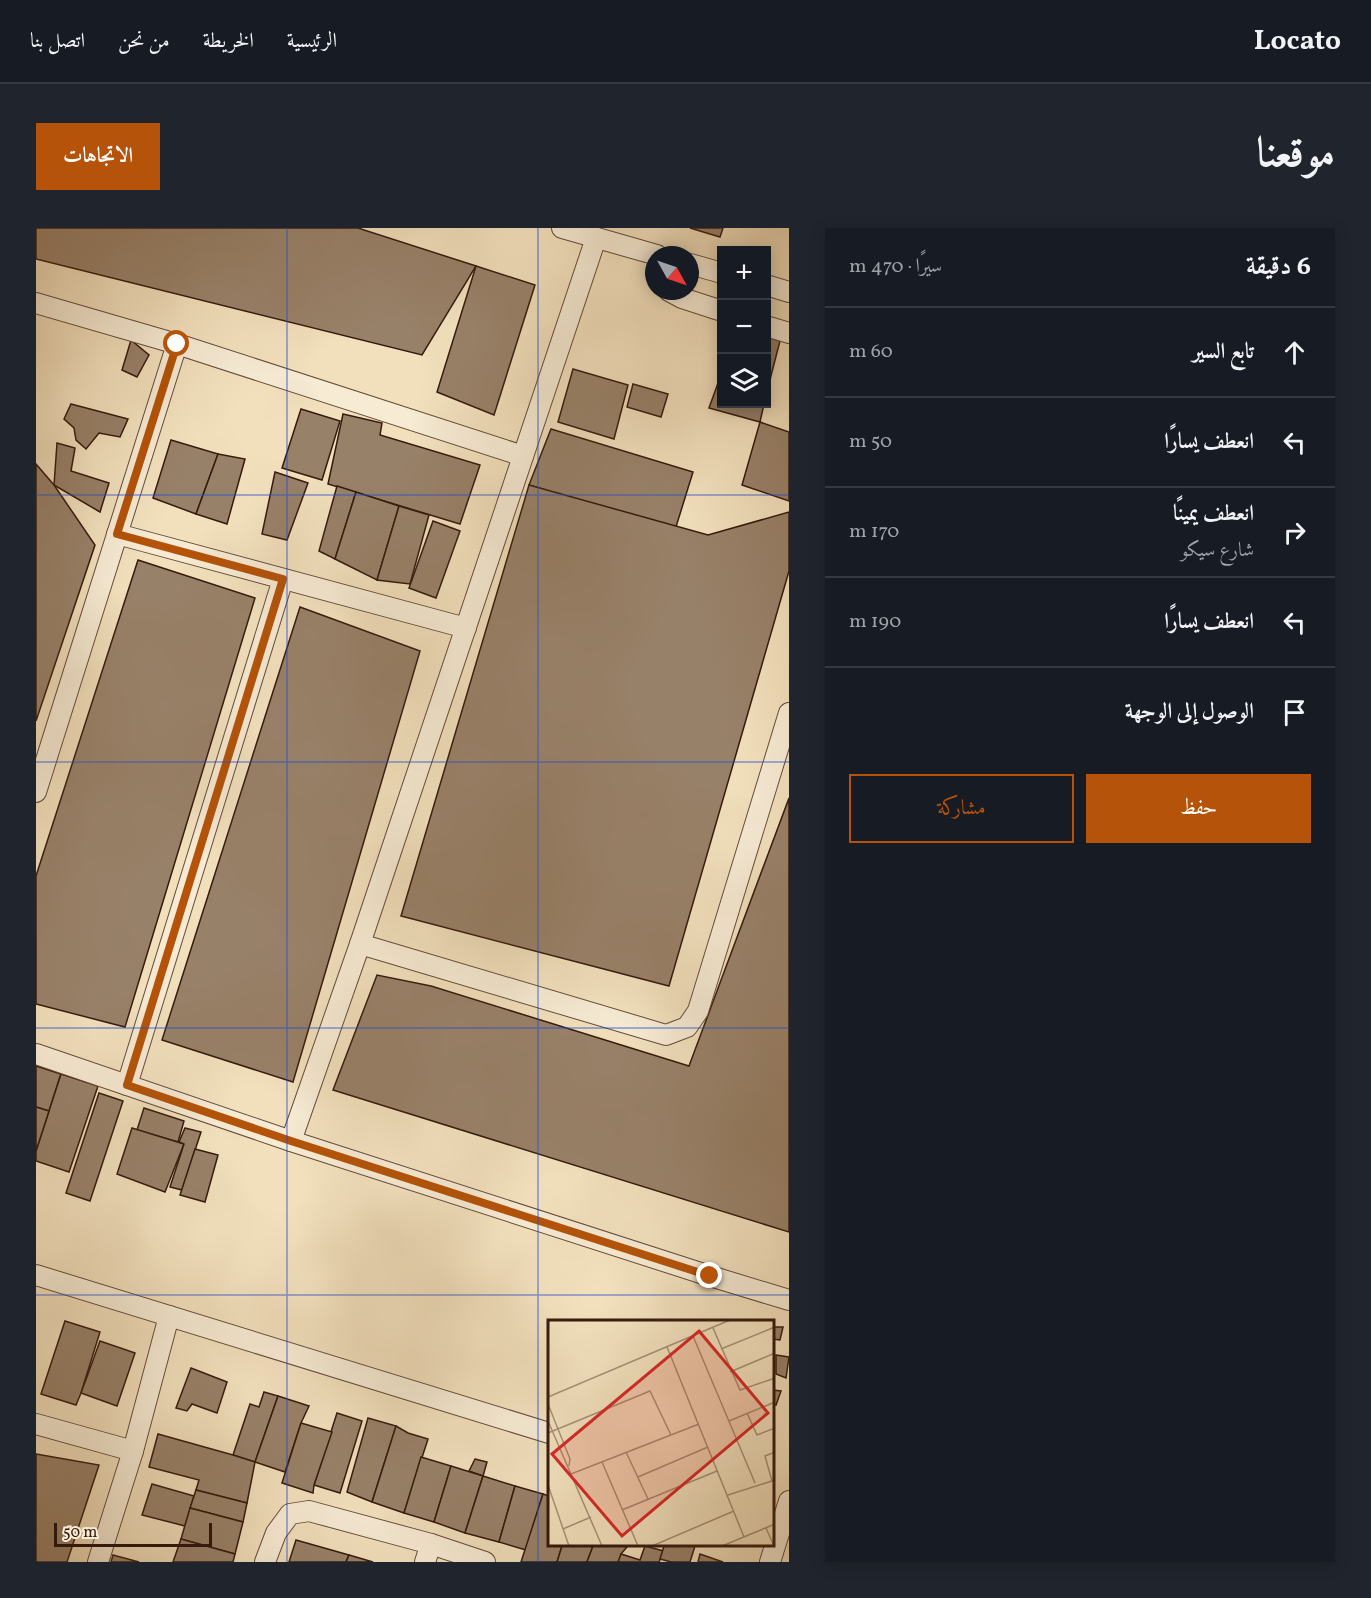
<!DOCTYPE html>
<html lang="ar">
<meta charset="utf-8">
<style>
:root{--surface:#171b24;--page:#20242c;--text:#f1f3f6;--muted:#9ea1a6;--line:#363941;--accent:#b45309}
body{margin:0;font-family:Vollkorn,Amiri,serif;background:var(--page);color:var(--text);direction:rtl}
.controls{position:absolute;right:18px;top:18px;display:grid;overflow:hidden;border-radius:0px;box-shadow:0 3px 15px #0003}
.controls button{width:54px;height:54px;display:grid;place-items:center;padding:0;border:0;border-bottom:2px solid var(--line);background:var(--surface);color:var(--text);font:30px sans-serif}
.compass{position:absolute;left:609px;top:18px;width:54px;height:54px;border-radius:50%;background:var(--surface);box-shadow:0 3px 15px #0003;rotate:130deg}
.scale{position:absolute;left:18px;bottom:15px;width:158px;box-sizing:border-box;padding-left:6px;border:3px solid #361a0d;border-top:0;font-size:16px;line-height:21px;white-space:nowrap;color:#361a0d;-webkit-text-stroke:4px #f7ebd4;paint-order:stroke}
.stop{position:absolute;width:18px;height:18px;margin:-14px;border:4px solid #b45309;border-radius:50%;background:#fff}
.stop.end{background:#b45309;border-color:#fff;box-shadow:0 2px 6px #0008}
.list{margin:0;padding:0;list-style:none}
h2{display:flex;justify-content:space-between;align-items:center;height:78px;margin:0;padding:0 24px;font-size:26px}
h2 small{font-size:20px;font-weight:400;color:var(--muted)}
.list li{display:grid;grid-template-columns:39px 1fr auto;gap:18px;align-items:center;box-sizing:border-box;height:90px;padding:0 24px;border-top:2px solid var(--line)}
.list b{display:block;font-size:22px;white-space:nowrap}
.list p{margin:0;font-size:20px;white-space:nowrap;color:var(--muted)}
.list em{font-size:20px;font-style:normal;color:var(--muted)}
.actions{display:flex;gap:12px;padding:18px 24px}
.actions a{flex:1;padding:14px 0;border:2px solid var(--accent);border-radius:0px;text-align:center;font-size:21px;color:var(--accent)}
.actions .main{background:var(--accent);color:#fff}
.icon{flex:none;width:33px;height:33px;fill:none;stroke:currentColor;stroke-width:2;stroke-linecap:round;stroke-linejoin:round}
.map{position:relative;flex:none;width:753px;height:1334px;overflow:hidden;direction:ltr;border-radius:0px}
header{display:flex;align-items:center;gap:36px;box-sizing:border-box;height:84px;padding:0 30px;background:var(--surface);border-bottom:2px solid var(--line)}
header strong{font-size:28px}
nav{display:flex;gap:33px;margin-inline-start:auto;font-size:21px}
.intro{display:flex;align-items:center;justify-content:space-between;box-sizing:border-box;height:144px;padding:0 36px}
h1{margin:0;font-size:42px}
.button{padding:15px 27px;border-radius:0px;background:var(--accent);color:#fff;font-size:21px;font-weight:700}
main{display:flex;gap:36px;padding:0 36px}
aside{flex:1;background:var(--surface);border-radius:0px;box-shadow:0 3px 15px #0003}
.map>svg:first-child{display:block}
</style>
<header>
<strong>Locato</strong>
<nav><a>الرئيسية</a><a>الخريطة</a><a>من نحن</a><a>اتصل بنا</a></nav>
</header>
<div class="intro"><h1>موقعنا</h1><a class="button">الاتجاهات</a></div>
<main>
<aside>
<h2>6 دقيقة<small>سيرًا · 470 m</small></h2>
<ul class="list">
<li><svg class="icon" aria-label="ahead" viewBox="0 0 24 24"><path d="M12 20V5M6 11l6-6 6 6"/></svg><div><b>تابع السير</b></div><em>60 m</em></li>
<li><svg class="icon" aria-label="left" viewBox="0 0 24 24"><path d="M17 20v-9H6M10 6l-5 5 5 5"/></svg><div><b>انعطف يسارًا</b></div><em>50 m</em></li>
<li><svg class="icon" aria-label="right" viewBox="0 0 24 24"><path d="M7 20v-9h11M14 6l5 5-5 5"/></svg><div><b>انعطف يمينًا</b><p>شارع سيكو</p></div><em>170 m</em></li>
<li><svg class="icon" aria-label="left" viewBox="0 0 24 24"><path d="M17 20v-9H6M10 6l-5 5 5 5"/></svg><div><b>انعطف يسارًا</b></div><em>190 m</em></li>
<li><svg class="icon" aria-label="arrive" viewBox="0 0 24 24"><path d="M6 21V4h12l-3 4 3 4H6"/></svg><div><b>الوصول إلى الوجهة</b></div></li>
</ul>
<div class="actions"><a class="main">حفظ</a><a>مشاركة</a></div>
</aside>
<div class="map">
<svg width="753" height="1334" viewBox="0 0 753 1334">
<rect width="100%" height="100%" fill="#f2e0bd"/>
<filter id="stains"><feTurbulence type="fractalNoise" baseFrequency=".00333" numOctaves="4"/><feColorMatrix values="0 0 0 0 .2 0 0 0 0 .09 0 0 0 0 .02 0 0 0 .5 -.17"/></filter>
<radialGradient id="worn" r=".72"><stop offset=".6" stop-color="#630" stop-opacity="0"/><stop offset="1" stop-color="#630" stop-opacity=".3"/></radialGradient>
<g fill="#988169" stroke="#361a0d" stroke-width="1.5">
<path d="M0 0H322L440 38 386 127 0 31Z"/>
<path d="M654 0H687L684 9Z"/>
<path d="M440 38 499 57 458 187 401 164Z"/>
<path d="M730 108 744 113 730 167Z"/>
<path d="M95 112 113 127 101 149 86 142Z"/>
<path d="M537 141 592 157 578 211 522 194Z"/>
<path d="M686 144V176H728L724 194 673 180Z"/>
<path d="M597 156 632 166 625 189 591 179Z"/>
<path d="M35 176 92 191 84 209 63 205 50 221 40 212 38 200 28 191Z"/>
<path d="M265 181 304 193 286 252 246 240Z"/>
<path d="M307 186 346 195 344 207 444 237 424 296 292 256Z"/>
<path d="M724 194 753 204V273L706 257Z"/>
<path d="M515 201 657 244 639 302 493 257Z"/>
<path d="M135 212 182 226 160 286 117 270Z"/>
<path d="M21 215 39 220 35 243 73 255 64 284 18 257Z"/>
<path d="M182 226 209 231 191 296 160 286Z"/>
<path d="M0 236 18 257 59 317 0 493Z"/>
<path d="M239 244 272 255 251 312 226 306Z"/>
<path d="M493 257 672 307 753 284V343L633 758 365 688Z"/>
<path d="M301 258 320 264 299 331 283 323Z"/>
<path d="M320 264 363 278 341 352 299 331Z"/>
<path d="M363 278 393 287 374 356 341 352Z"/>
<path d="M397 293 424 303 400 370 373 360Z"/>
<path d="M102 332 219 370 89 799 0 776V648Z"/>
<path d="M264 379 384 423 257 854 126 812Z"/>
<path d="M753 570V1004L297 862 341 747 395 758 653 838Z"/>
<path d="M0 838 25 846 13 883 0 879Z"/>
<path d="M25 846 62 858 33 944 0 933V923Z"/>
<path d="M63 865 87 873 54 973 30 965Z"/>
<path d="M0 879 13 883 0 923Z"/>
<path d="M108 880 148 893 142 914 101 902Z"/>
<path d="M96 900 148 916 129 964 81 946Z"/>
<path d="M149 900 165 904 146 962 134 959 148 916 143 914Z"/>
<path d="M159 921 182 927 169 974 144 967Z"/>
<path d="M29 1093 64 1104 45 1165 40 1177 5 1166Z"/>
<path d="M736 1099H747L744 1112 736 1111Z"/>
<path d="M64 1113 99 1125 81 1178 45 1165Z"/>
<path d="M740 1127 753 1129 750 1150 740 1146Z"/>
<path d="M155 1140 191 1154 181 1185 156 1176 151 1183 140 1180Z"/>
<path d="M736 1162 745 1163 740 1177 736 1176Z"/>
<path d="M228 1164 242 1168 219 1234 197 1227 214 1176 223 1179Z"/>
<path d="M242 1168 273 1178 265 1195 249 1244 219 1234Z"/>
<path d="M301 1185 326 1193 304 1265 278 1257Z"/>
<path d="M332 1190 360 1198 336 1274 311 1264Z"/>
<path d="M265 1195 296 1204 278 1257 277 1265 246 1255Z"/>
<path d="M360 1198 372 1205 392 1211 368 1285 336 1274Z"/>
<path d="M122 1206 197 1227 219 1234 211 1275 160 1262 163 1252 113 1239Z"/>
<path d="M0 1226 63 1237 31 1334H0Z"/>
<path d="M385 1229 415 1238 398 1294 368 1285Z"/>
<path d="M439 1231 451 1234 447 1248 433 1243Z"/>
<path d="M415 1238 447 1248 429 1305 398 1294Z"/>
<path d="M447 1248 479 1258 463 1314 429 1305Z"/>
<path d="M116 1256 158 1268 149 1298 106 1287Z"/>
<path d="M479 1258 507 1266 490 1322 463 1314Z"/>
<path d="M160 1262 211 1275 207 1294 154 1280Z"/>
<path d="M507 1266 513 1268V1318H526L521 1334H485Z"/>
<path d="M154 1280 207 1294 199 1326 145 1311Z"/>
<path d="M145 1311 199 1326 197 1334H137Z"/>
<path d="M260 1312 313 1327 310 1334H253Z"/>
<path d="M526 1318H557L551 1334H521Z"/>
<path d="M557 1318H586L591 1319 585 1326 583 1334H551Z"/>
<path d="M609 1318 628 1323 623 1334H582L585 1326 604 1332Z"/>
<path d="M628 1318H659L654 1334H635L624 1331Z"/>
<path d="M664 1326 687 1334H662Z"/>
<path d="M77 1327 103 1334H75Z"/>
<path d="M313 1327 337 1334H310Z"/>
</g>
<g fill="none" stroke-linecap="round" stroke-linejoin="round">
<defs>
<g id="street">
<path d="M526 0 621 27"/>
<path d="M654 36 686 45"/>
<path d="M730 57 753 64"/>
<path d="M633 63 646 70 686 83"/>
<path d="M0 75 141 116 487 228"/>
<path d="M730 98 753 105"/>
<path d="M81 306 430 400"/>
<path d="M0 564 141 116"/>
<path d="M324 716 630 807 651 799 662 783 753 485"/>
<path d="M0 826 255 913 674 1048 753 1072"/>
<path d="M91 857 247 351"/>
<path d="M255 913 324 716 560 10"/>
<path d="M0 1047 513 1205"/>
<path d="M0 1196 97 1223"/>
<path d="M62 1334 97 1223 133 1088"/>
<path d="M229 1334 240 1305 254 1286 273 1283 395 1316 449 1334"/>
<path d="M389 1334 395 1316"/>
<path d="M734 1334 753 1273"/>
</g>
</defs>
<use href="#street" stroke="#654c39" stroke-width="22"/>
<use href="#street" stroke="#f7ebd4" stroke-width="20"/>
</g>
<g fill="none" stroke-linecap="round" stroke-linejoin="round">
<path stroke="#b45309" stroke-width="8" d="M141 116 81 306 247 351 91 857 255 913 674 1048"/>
</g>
<path fill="none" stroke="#1d4ed8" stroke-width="1.5" stroke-opacity="0.55" d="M251 0V1334M502 0V1334M0 267H753M0 534H753M0 800H753M0 1067H753"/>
<g transform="translate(512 1092)">
<rect width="226" height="226" fill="#f2e0bd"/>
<path fill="none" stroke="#a79177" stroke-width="1.5" d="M165 8 192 70 227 58M145 16 207 163M119 27 196 217M173 29 227 7M182 52 227 33M0 77 182 0M0 84 22 139 21 146M199 93 209 115 227 108M0 101 54 226M181 101 227 82M0 113 102 71 123 115M78 132 100 179M54 142 90 226M23 154 151 104M90 157 160 127M224 161 217 136 227 132M0 165 21 226M180 175 227 160M74 190 169 151M218 208 226 226M15 209 43 197M104 226 186 191M174 226 227 204"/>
<path fill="#d62828" fill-opacity="0.15" stroke="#d62828" stroke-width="3" d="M151 11 220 93 74 216 4 134Z"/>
<rect width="226" height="226" fill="none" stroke="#361a0d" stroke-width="3"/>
</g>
<rect width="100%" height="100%" filter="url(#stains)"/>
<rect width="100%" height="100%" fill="url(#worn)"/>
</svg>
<div class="controls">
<button>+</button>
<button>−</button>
<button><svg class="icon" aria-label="layers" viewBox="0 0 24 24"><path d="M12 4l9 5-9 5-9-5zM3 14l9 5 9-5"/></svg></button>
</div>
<svg class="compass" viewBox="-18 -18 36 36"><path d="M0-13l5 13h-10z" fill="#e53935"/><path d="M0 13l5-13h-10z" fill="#9ea1a6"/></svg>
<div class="scale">50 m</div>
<div class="stop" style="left:141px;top:116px"></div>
<div class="stop end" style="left:674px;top:1048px"></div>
</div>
</main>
